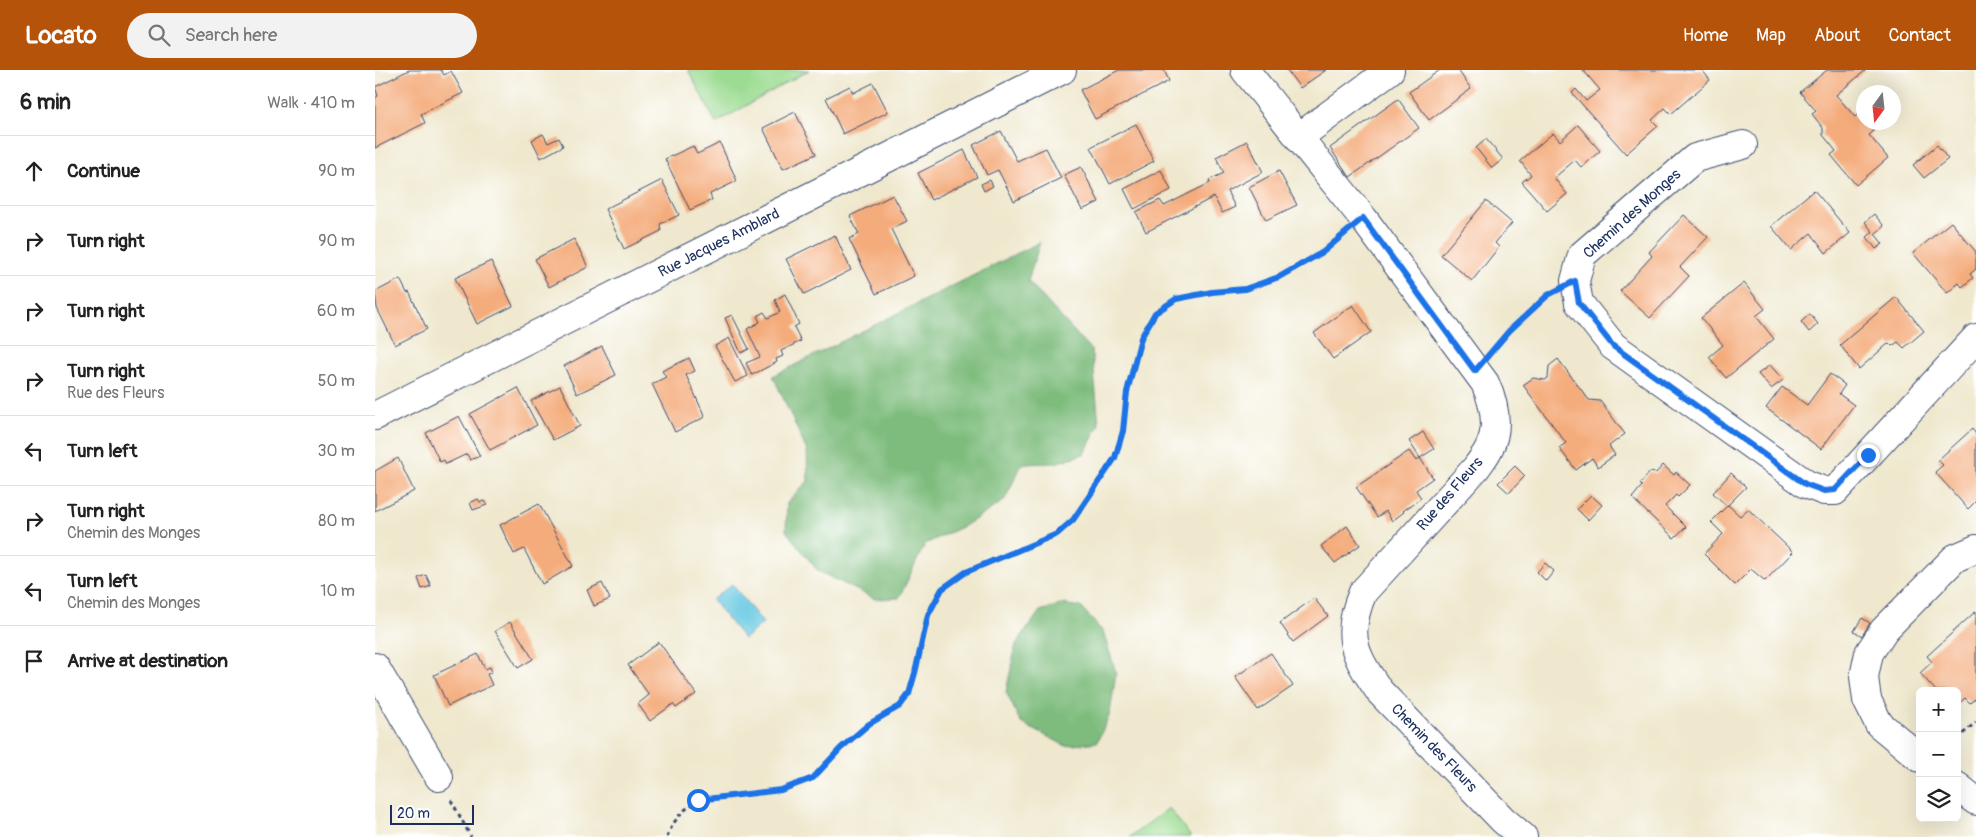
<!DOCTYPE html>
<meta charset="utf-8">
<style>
:root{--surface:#fff;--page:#f2f2f2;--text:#222;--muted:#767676;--line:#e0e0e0;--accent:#b45309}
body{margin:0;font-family:Pangolin,sans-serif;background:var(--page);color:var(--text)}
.controls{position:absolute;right:15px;bottom:15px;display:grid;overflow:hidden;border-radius:8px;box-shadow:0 5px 20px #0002}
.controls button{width:45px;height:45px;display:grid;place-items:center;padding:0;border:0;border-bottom:1px solid var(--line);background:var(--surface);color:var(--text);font:25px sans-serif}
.compass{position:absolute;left:1481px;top:15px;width:45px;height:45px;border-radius:50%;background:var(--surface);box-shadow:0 5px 20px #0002;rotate:195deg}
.scale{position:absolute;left:15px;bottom:12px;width:84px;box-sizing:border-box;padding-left:5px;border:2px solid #1b2f5e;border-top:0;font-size:14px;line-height:18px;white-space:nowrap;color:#1b2f5e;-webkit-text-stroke:4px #fff;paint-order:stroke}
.stop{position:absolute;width:15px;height:15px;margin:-11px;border:4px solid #1a73e8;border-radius:50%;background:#fff}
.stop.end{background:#1a73e8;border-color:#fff;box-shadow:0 1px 5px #0008}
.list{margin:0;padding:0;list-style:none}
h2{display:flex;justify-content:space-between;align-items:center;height:65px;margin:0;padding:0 20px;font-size:21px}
h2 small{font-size:16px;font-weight:400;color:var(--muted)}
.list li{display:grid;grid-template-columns:32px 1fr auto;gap:15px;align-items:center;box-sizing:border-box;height:70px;padding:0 20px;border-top:1px solid var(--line)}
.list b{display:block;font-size:19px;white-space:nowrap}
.list p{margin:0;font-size:16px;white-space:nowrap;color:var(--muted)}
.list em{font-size:16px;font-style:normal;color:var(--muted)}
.icon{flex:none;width:28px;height:28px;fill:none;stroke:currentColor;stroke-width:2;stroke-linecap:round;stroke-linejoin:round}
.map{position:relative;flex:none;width:1601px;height:767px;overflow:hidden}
header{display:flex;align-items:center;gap:30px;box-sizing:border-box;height:70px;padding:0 25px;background:var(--accent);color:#fff}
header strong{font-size:24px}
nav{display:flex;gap:28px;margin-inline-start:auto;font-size:18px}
.search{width:350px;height:45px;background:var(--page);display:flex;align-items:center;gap:12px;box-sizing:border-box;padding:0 18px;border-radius:28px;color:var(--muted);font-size:19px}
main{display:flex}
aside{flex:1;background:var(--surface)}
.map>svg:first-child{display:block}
</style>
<header>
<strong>Locato</strong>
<div class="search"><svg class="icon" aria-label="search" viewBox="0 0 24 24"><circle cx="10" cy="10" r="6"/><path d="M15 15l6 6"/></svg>Search here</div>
<nav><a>Home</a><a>Map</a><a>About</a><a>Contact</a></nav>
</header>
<main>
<aside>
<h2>6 min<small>Walk · 410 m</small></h2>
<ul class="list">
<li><svg class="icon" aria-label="ahead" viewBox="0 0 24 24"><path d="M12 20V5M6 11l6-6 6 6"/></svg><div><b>Continue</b></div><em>90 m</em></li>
<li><svg class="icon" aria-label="right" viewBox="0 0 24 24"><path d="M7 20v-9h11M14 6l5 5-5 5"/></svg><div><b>Turn right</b></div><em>90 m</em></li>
<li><svg class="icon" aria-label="right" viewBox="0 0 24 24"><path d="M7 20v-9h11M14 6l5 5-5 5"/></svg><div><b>Turn right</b></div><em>60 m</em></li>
<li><svg class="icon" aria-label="right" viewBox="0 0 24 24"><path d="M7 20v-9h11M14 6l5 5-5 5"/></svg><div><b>Turn right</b><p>Rue des Fleurs</p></div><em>50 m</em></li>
<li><svg class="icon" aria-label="left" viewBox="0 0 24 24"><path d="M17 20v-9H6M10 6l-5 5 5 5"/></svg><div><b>Turn left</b></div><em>30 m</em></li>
<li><svg class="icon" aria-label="right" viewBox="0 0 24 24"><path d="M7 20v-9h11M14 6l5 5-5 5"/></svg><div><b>Turn right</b><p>Chemin des Monges</p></div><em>80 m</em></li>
<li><svg class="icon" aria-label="left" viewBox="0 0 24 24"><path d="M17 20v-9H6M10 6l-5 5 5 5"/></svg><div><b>Turn left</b><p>Chemin des Monges</p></div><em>10 m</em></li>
<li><svg class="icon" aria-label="arrive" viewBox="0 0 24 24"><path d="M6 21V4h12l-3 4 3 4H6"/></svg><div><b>Arrive at destination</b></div></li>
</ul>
</aside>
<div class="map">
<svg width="1601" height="767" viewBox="0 0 1601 767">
<rect width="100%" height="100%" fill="#fff"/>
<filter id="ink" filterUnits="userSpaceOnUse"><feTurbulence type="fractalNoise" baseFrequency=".02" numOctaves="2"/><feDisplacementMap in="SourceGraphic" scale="10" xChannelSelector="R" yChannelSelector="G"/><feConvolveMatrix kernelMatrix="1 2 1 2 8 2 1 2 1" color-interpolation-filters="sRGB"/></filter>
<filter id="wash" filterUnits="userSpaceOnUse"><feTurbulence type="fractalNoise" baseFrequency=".0096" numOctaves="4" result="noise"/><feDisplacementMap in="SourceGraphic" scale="20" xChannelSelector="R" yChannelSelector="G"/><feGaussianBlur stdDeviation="1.12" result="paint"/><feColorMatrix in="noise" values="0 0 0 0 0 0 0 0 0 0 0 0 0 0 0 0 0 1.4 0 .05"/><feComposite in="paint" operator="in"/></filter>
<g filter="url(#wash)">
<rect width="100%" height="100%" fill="#efe8ce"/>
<g fill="#9cdc92" stroke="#5c8678">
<path d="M313 0H434L341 53Z"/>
<path d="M794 738 816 767H755Z"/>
</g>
<g fill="#7dbc7c" stroke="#4c766d">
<path d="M665 172 653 211 717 281 724 355 709 384 680 393 647 394 629 431 591 455 550 474 524 528 500 529 443 501 411 461 412 433 433 411 432 381 398 306Z"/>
<path d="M687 534 706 537 728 562 741 602 735 644 722 672 691 676 646 653 631 622 641 574 665 541Z"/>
</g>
<path fill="#63c7e1" stroke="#3f7ba0" d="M357 514 388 553 369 569 337 530Z"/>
<g id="blocks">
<g fill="#f4ac7c">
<path d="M34 0H66L69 5 76 1 88 23 46 44 50 53 0 78V28L3 26 0 17Z"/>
<path d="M744 0H789L794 11 720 49 705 20Z"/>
<path d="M912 0H951L925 18Z"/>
<path d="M1065 0H1083L1096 19 1054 50 1034 22Z"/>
<path d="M1208 0H1327L1335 10 1296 44 1290 38 1277 50 1283 56 1251 84 1197 23 1201 19 1211 31 1225 20Z"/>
<path d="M1452 0H1491L1461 25 1480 47 1485 43 1488 48V52H1492L1499 61 1494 65 1513 88 1481 115 1456 85 1461 81 1448 65V58L1437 44 1441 41 1425 22Z"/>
<path d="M498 13 513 42 468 64 451 28 475 16 478 23Z"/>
<path d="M1023 29 1044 58 975 107 955 78Z"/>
<path d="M420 42 441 84 408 99 388 58Z"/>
<path d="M761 54 779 91 735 114 716 77Z"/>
<path d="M1203 55 1225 81 1206 97 1200 90 1179 108 1192 124 1172 141 1147 112 1156 105 1145 91 1178 63 1185 71Z"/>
<path d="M626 61 642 91 671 78 686 108 639 131 623 100 612 105 598 75Z"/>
<path d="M168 64 173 73 184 68 188 76 166 88 157 70Z"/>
<path d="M1111 69 1128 89 1117 98 1101 78Z"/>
<path d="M872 71 888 102 852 121 860 137 847 143 839 127 771 162 761 142 785 130 789 136 835 113 834 110 849 103 841 87Z"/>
<path d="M345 73 362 111 335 124 337 130 315 140 290 89 318 76 322 84Z"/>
<path d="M1562 75 1573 89 1549 108 1538 95Z"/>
<path d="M589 80 602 107 556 130 543 103Z"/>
<path d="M706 97 724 132 707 140 689 105Z"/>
<path d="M786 100 796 120 759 139 749 119Z"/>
<path d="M904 101 922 135 891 150 874 117Z"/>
<path d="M287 110 304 145 285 154 286 161 249 179 230 139Z"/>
<path d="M615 110 618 116 609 121 606 114Z"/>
<path d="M1439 120 1475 163 1451 183 1436 163 1416 180 1396 156Z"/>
<path d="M518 125 532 151 516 159 539 206 501 224 474 169 484 164 475 146Z"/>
<path d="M1111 131 1137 153 1120 173 1124 177 1097 211 1066 185Z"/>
<path d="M1499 144 1509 156 1500 164 1508 174 1501 179 1492 167 1498 162 1490 152Z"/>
<path d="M1309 145 1333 167 1305 197 1314 206 1275 248 1245 221 1277 186 1274 182Z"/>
<path d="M1576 152 1601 182V199L1595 204 1598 208 1587 217 1584 213 1572 223 1538 183Z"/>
<path d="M460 165 476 200 429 224 411 189Z"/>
<path d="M199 169 213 197 174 217 160 189Z"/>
<path d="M116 191 138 236 102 254 80 208Z"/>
<path d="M25 209 32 223 34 222 52 259 20 275 2 238 0 222Z"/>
<path d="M1369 213 1390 239 1381 246 1399 269 1351 308 1334 287 1348 275 1326 248Z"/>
<path d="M410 224 424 254 419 257 426 271 406 281 408 286 401 289 402 292 377 305 371 293 385 287 372 259 385 252 382 246 389 242 393 248 405 242 400 230Z"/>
<path d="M1521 227 1549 261 1529 278 1523 272 1517 276 1514 273 1484 299 1465 275Z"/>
<path d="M978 235 996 262 958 289 939 263Z"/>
<path d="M1435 244 1443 254 1434 262 1426 252Z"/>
<path d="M357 245 374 279 366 283 350 248Z"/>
<path d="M354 268 373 306 360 312 340 276Z"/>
<path d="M227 276 241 305 202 324 189 296Z"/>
<path d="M314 288 320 301 311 305 330 347 300 362 277 314 291 307 287 301Z"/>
<path d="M1183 289 1214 330 1225 331 1250 364 1234 376 1240 385 1223 397 1217 388 1201 400 1184 378 1191 373 1148 315 1158 308 1170 310 1173 308 1174 296Z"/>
<path d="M1395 295 1408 310 1396 319 1383 304Z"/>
<path d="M1455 304 1470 315 1464 324 1479 335 1446 379 1391 338 1407 317 1432 335Z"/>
<path d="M185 316 205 356 178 370 156 331Z"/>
<path d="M143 318 162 355 115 380 95 344Z"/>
<path d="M84 346 105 386 95 390 92 384 71 394 69 390 65 392 51 363Z"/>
<path d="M1597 359 1601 364V431L1593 439 1560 402 1568 395 1563 390Z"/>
<path d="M1048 362 1059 379 1045 388 1034 371Z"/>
<path d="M1034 381 1041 391 1045 388 1058 408 1041 420 1046 428 1028 441 1029 442 1017 451 1011 441 1002 447 981 417Z"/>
<path d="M23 388 39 421 0 441V401Z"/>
<path d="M1288 395 1299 405 1301 402 1315 415 1303 427 1301 425 1290 436 1311 457 1299 468 1257 428 1267 416 1265 414 1275 402 1281 403Z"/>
<path d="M1140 396 1150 406 1134 423 1123 413Z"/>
<path d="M1356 403 1371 417 1352 436 1338 423Z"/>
<path d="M1216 425 1227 435 1213 450 1202 439Z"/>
<path d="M103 429 105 432 109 431 112 435 98 440 95 433Z"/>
<path d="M164 434 198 496 167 514 149 479 139 484 125 455Z"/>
<path d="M1353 435 1365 446 1373 439 1418 482 1390 511 1376 499 1360 515 1329 484 1348 464 1336 452Z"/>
<path d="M972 456 985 475 960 493 946 476Z"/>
<path d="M1170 493 1179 501 1171 511 1162 502Z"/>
<path d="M51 505 56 516 47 519 43 508Z"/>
<path d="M227 513 235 529 219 536 212 520Z"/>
<path d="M939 528 953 546 918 572 905 553Z"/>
<path d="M1601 541V628L1595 633 1590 628 1582 635V621H1561L1545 603 1557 592 1552 586Z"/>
<path d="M1487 548 1495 553 1487 566 1479 561Z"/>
<path d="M135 552 158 589 143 598 120 561Z"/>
<path d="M284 572 321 624 301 638 298 634 275 651 263 634 274 625 253 595Z"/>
<path d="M896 583 918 616 883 640 860 607Z"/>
<path d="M103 584 110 599 115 597 117 602 112 604 117 615 73 636 59 605Z"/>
</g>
</g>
</g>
<g filter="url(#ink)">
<use href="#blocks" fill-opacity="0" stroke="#3b4b6f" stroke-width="1"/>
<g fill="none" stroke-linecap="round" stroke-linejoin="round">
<defs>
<g id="minor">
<path d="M870 0 988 148 1110 313C1119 333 1125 357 1114 378 1111 385 1105 392 1101 398L988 522C969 566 979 585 1005 622L1128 750 1148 767"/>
<path d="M924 67 1015 0"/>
<path d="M1368 75 1320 88 1207 185 1200 211 1204 233 1238 276 1431 414 1449 421H1460L1601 268"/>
<path d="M0 346 687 0"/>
<path d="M0 597 64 707"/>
<path d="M1545 688 1504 654 1492 630 1489 607 1494 583 1509 560 1580 488 1601 479"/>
<path d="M1582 716 1601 731"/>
</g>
</defs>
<use href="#minor" stroke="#3b4b6f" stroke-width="30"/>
<g stroke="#3b4b6f" stroke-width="3" stroke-dasharray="4 4" stroke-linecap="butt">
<path d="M1118 280 1134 261 1174 224"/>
<path d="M1582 669 1601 652"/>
<path d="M76 730 96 767"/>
<path d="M292 767 298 754 307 742 323 730 406 720 438 708 466 678 494 654 525 636 534 624 540 603 553 545 567 519 591 502 682 464 698 450 739 388 748 361 752 322 766 268 780 243 801 229 837 222 869 219 904 207 948 182 967 166"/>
</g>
<use href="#minor" stroke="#fff" stroke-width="28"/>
</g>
</g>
<g fill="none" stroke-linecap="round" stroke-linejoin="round" filter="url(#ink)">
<path stroke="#1a73e8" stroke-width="6" d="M323 730 406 720 438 708 466 678 494 654 525 636 534 624 540 603 553 545 567 519 591 502 682 464 698 450 740 388 748 361 752 322 766 268 780 243 801 229 837 222 870 219 904 207 948 182 988 148 1100 301 1134 261 1173 225 1200 211 1204 233 1238 276 1430 414 1449 421 1460 420 1493 385"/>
</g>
<g text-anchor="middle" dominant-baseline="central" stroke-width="5" stroke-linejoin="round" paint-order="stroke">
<g font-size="15" fill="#1b2f5e" stroke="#fff">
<text transform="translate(1257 144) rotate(-42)">Chemin des Monges</text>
<text transform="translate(344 173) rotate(-27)">Rue Jacques Amblard</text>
<text transform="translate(1075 424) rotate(-49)">Rue des Fleurs</text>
<text transform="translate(1059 678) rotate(46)">Chemin des Fleurs</text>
</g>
</g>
</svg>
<div class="controls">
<button>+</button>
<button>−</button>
<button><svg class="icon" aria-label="layers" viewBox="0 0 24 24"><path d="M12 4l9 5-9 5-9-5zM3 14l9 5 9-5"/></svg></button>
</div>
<svg class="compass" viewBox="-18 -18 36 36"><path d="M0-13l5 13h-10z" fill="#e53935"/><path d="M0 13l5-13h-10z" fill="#767676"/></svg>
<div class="scale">20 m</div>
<div class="stop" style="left:323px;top:730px"></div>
<div class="stop end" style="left:1493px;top:385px"></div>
</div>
</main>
